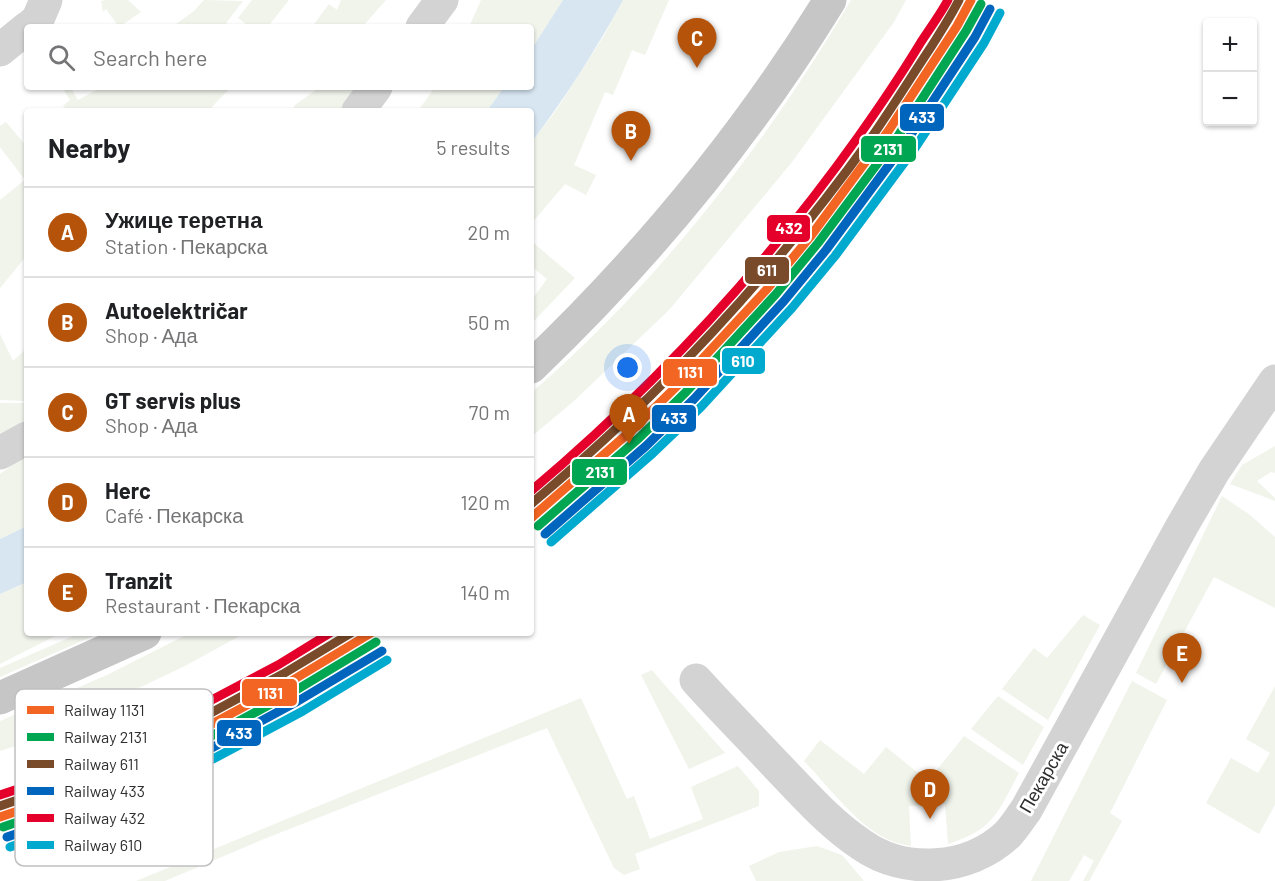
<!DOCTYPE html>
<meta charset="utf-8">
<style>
:root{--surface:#fff;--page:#f2f2f2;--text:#202124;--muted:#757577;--line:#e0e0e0;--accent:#b45309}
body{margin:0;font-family:Barlow,sans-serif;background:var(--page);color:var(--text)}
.controls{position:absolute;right:18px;top:18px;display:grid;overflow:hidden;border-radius:6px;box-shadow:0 2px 4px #0004}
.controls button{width:54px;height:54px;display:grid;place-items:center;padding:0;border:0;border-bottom:2px solid var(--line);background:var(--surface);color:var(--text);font:30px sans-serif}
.you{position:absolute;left:628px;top:368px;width:21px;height:21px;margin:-15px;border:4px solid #fff;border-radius:50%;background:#1a73e8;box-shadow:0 0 0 9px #1a73e833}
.badge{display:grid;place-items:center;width:39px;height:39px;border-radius:50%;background:var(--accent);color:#fff;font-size:20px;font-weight:700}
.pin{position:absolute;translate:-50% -50px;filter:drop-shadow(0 2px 3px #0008)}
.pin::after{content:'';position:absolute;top:32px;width:21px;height:18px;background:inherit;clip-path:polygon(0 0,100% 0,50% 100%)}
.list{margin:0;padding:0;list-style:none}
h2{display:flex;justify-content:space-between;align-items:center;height:78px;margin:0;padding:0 24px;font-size:26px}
h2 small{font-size:20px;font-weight:400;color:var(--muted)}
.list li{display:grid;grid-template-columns:39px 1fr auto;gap:18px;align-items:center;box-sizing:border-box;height:90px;padding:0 24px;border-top:2px solid var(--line)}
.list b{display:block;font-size:22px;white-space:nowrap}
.list p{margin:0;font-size:20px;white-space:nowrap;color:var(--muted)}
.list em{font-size:20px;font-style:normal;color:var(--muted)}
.icon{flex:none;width:33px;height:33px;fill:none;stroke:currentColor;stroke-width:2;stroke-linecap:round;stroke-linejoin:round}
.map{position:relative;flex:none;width:1275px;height:881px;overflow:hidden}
.search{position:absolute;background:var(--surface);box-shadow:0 2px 4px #0004;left:24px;top:24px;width:510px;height:66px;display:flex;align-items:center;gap:15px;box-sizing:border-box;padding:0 21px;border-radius:6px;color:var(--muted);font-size:22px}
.panel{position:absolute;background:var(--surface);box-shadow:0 2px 4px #0004;left:24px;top:108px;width:510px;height:528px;border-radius:6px}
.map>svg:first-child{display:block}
</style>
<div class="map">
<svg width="1275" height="881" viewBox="0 0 1275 881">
<rect width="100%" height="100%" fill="#fff"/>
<g fill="#f0f4eb">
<path d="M107 0H128L141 12 119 27 106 9 103 12 101 1Z"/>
<path d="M204 0 243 1 226 23 231 27H172L194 11Z"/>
<path d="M252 0H289L270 24 274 27H250L238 18Z"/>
<path d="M341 0H386L362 27H312L329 4 337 10Z"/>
<path d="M481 0H563L531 50V27H469Z"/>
<path d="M623 0H669L645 55 632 50 613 95 605 92 574 165 596 175 586 195 565 184 531 224V143L557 109 603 37Z"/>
<path d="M851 0H906L894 22 792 162 670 309 574 401 531 437V393C659 282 765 146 851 0Z"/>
<path d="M62 87H70L78 100 102 87H231L208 111H68L63 106 70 100Z"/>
<path d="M320 87H360L342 111H292L295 105Z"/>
<path d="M435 87H504L487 111H418Z"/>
<path d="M6 122 27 147V211L25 212 27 217V255L0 288V200L25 180 0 147V126Z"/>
<path d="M531 241 575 278 531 324V301L547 279 531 266Z"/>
<path d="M0 334 13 361 27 348V401L0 400Z"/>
<path d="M0 403H27V422L0 438Z"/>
<path d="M1275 446V473L1271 472 1257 481 1275 498V501L1230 484 1242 465Z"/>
<path d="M27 455V526L0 539V474Z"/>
<path d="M1222 496 1250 515 1275 537V608L1214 577 1156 684 1136 673Z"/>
<path d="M27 582V633H61L0 664V594Z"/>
<path d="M1083 615 1100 625 1048 720 1002 689 1034 648 1047 658Z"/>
<path d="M80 633H100L0 677V668Z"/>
<path d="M190 633H245L183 667 18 745 0 751V721L107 675Z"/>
<path d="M652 670 662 682 725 753 689 769 641 675Z"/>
<path d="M1132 681 1167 700 1110 813 1122 821 1089 881H1083L1094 861 1084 855 1069 881H1031Z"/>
<path d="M1275 686V805L1259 834 1206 803 1231 758 1258 773 1270 753 1246 739Z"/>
<path d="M998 696 1044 727 1023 765 971 729Z"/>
<path d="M581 698 627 799 634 796 650 839 703 819 691 787 738 766 759 791V806L635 854 640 869 624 875 614 868 547 728 264 839 165 881H136Z"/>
<path d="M964 736 1019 773C998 812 994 830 948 844L945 804 909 806 911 846C901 844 892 842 883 837 856 823 826 784 804 761L820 740 864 774 886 747 928 781Z"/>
<path d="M817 846 842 855 864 881H756L749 866 779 852Z"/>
</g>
<g fill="#d8e6f1">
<path d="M563 0H623C596 50 565 98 531 143V111H487L504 87H531V50Z"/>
<path d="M27 526V582L0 594V539Z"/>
</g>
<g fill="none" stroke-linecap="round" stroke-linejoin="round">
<g stroke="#d3d3d3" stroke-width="33">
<path d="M29 27 38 19 46 0"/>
<path d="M422 27 442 0"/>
<path d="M0 50 27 28"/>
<path d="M358 111 376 87"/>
<path d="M0 453 27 438"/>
<path d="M696 680C723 710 751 738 778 767 804 794 830 824 862 845 905 875 968 871 1007 835 1014 828 1020 818 1026 810L1182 526 1214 471 1275 381"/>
</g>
<g stroke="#c6c6c6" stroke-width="33">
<path d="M531 367C645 258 747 135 830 0"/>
<path d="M0 698 145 633"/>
</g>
<defs>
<g id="rail-1">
<path d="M531 518 632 430 679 384 768 288 810 237 889 130 957 26 971 0"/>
<path d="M0 817 65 795 199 731 288 683 371 633"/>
</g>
<g id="rail-2">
<path d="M538 526 639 438 686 392 776 294 818 243 898 136 966 31 981 4"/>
<path d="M3 827 70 804 204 740 293 692 376 642"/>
</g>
<g id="rail-3">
<path d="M531 504C662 394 771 277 871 138 892 108 911 77 931 47 941 31 951 16 959 0"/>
<path d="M0 806 61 785 194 722 283 674 351 633"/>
</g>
<g id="rail-4">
<path d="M545 534 646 446 694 399 784 301 826 250 906 142 975 37 990 9"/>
<path d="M7 837 74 814 208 750 298 701 382 651"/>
</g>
<g id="rail-5">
<path d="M531 491C655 386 764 269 858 137 880 106 901 75 921 42 930 28 940 15 948 0"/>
<path d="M0 795 57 776 189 712 278 665 330 633"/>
</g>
<g id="rail-6">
<path d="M551 542 653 453 701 407 792 308 835 256 915 148 984 43 1000 13"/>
<path d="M10 847 79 823 213 759 303 711 387 660"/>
</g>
</defs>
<use href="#rail-1" stroke="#fff" stroke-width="14"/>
<use href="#rail-2" stroke="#fff" stroke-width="14"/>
<use href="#rail-3" stroke="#fff" stroke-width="14"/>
<use href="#rail-4" stroke="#fff" stroke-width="14"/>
<use href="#rail-5" stroke="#fff" stroke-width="14"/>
<use href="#rail-6" stroke="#fff" stroke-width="14"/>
<use href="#rail-1" stroke="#f26522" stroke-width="9"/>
<use href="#rail-2" stroke="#00a651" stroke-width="9"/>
<use href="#rail-3" stroke="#7a4b2a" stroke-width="9"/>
<use href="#rail-4" stroke="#0065bd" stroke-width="9"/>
<use href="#rail-5" stroke="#e4002b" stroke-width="9"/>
<use href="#rail-6" stroke="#00a9ce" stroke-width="9"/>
</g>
<g text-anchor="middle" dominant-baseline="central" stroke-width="6" stroke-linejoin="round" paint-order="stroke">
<g font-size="18" fill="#2e2e2e" stroke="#fff">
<text transform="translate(1043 777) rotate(-60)">Пекарска</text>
</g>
</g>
<rect x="15" y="689" width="198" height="177" rx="9" fill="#fff" stroke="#c0c0c0" stroke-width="1.5"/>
<rect x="27" y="706" width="27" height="8" fill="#f26522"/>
<rect x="27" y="733" width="27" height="8" fill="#00a651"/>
<rect x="27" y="760" width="27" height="8" fill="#7a4b2a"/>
<rect x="27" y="787" width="27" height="8" fill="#0065bd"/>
<rect x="27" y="814" width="27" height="8" fill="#e4002b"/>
<rect x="27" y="841" width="27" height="8" fill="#00a9ce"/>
<g font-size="16" fill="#2e2e2e">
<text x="64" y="716">Railway 1131</text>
<text x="64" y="743">Railway 2131</text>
<text x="64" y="770">Railway 611</text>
<text x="64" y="797">Railway 433</text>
<text x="64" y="824">Railway 432</text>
<text x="64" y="851">Railway 610</text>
</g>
<g stroke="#fff" stroke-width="2">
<rect x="899" y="103" width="46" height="29" rx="6" fill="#0065bd"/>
<rect x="860" y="135" width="57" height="28" rx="6" fill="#00a651"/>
<rect x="766" y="214" width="45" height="29" rx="6" fill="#e4002b"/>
<rect x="744" y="256" width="46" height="29" rx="6" fill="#7a4b2a"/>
<rect x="721" y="347" width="45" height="28" rx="6" fill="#00a9ce"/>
<rect x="662" y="358" width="56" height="29" rx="6" fill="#f26522"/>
<rect x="651" y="404" width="46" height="29" rx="6" fill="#0065bd"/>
<rect x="571" y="458" width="57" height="28" rx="6" fill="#00a651"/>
<rect x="241" y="678" width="57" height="29" rx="6" fill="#f26522"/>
<rect x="216" y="719" width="46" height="28" rx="6" fill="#0065bd"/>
</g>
<g font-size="16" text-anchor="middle" font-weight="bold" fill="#fff">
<text x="922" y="123">433</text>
<text x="888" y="155">2131</text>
<text x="789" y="234">432</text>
<text x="767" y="276">611</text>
<text x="743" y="367">610</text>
<text x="690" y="378">1131</text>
<text x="674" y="424">433</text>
<text x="600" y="478">2131</text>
<text x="270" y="699">1131</text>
<text x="239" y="739">433</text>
</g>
</svg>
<div class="controls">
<button>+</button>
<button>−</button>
</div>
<div class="you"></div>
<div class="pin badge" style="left:629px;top:444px">A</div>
<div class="pin badge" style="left:631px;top:161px">B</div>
<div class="pin badge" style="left:697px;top:68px">C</div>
<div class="pin badge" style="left:930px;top:819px">D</div>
<div class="pin badge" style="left:1182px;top:683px">E</div>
<div class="search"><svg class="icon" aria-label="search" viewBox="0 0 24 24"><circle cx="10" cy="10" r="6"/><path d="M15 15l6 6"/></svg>Search here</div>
<section class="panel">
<h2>Nearby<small>5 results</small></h2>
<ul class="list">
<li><span class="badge">A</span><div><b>Ужице теретна</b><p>Station · Пекарска</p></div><em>20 m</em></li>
<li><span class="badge">B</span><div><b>Autoelektričar</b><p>Shop · Ада</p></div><em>50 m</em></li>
<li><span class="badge">C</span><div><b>GT servis plus</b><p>Shop · Ада</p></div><em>70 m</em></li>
<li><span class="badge">D</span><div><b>Herc</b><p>Café · Пекарска</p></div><em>120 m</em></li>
<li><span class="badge">E</span><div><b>Tranzit</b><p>Restaurant · Пекарска</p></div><em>140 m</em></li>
</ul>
</section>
</div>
